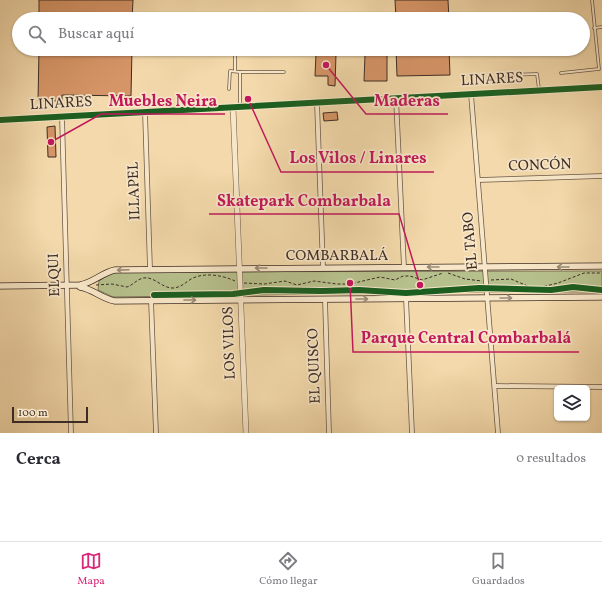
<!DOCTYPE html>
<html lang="es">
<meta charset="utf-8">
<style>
:root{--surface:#fff;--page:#f7f7f7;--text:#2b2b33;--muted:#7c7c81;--line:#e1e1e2;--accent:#db2777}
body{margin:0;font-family:Vollkorn,serif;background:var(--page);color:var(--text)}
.controls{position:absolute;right:12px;bottom:12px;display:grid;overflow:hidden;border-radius:6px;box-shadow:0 1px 3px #0004}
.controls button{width:36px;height:36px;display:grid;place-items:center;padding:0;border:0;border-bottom:1px solid var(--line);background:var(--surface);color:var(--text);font:20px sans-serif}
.scale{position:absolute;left:12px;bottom:10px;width:76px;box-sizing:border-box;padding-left:4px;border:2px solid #3e2d25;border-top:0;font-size:11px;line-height:14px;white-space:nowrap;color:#3e2d25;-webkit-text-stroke:3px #f7e6c8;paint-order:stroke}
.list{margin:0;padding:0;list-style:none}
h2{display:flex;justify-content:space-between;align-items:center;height:52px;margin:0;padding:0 16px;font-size:17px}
h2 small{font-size:13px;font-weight:400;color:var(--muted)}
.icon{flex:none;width:22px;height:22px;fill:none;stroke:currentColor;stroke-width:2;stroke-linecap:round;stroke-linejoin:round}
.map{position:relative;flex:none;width:602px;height:433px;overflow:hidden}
.search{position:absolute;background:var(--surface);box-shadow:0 1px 3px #0004;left:12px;right:12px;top:12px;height:44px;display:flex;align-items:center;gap:10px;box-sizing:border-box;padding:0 14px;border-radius:22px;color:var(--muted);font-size:15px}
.sheet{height:108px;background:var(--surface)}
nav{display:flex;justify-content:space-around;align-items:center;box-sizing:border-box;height:56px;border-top:1px solid var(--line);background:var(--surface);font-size:11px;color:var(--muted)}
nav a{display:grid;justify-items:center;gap:2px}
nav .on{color:var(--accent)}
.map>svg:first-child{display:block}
</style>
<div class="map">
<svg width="602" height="433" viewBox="0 0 602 433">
<rect width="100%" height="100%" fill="#f3d9ab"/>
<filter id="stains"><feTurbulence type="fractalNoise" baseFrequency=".005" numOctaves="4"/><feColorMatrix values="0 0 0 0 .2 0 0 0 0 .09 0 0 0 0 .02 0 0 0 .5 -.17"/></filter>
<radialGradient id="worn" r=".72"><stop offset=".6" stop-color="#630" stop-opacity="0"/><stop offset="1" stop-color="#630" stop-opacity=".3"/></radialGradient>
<path fill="#b6c08c" stroke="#7a7658" d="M602 271V292H482L113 297 98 290 99 281 113 272Z"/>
<g fill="#d69567" stroke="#3e2d25">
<path d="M39 0H133L132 19H39Z"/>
<path d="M395 0H448L449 19H396Z"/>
<path d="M39 49H132L131 96 62 95V101H38Z"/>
<path d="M396 49H449L450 75 397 76Z"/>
<path d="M316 54H336L335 86 328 85V76H315Z"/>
<path d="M365 55H387V81H364Z"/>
<path d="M337 112 338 120 324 121 323 113Z"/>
<path d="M55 126 56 157H48L47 127Z"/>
</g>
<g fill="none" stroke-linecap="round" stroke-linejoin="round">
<defs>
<g id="service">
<path d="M594 28 602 27"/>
<path d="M235 71V49"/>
<path d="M240 72H284"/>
<path d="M561 73 599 69 592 0"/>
<path d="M504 75 537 74 539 89"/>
<path d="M229 89 230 71 240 72V106"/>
</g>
<g id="minor">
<path d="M471 94 498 433"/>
<path d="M396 98 404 268"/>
<path d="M317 103 323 268"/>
<path d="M145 112 150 269"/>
<path d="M62 117 71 433"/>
<path d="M478 180 602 176"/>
<path d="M406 298 412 433"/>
<path d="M325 299 329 433"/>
<path d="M151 300 156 433"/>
<path d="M495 386 602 387"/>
</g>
<g id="tertiary">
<path d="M233 107 246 433"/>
<path d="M0 120 602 87"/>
</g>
<g id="secondary">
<path d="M0 286 80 285C93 283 103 272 115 270L602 266"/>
<path d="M80 287C93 289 102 299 115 301L602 297"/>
</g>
</defs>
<use href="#service" stroke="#6b5846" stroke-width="3.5"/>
<use href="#minor" stroke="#6b5846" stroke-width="5.5"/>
<use href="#tertiary" stroke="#6b5846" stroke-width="6"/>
<use href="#secondary" stroke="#3e2d25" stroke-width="7"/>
<g stroke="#3e2d25" stroke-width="1" stroke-dasharray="3 2" stroke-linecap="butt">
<path d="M448 273 465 279 482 281"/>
<path d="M491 280 511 279 530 287 538 288 558 283 584 273H602"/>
<path d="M244 283 264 284 285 281 297 285 314 281 337 284H350L380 277 395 280 403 276H410L422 280 443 273"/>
<path d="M96 285 112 284 127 287C133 285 136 280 143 278 155 276 162 289 174 288 181 287 185 283 191 279 204 272 222 275 235 281"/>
</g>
<use href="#service" stroke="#f7e6c8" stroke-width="2"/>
<use href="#minor" stroke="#f7e6c8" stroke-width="4"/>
<use href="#tertiary" stroke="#f7e6c8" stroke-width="5"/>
<use href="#secondary" stroke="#f7e6c8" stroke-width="5.5"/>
<defs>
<g id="cycleway">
<path d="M0 120 602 87"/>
<path d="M154 295 233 294 264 290 321 291 359 290 406 293 479 288 551 290 573 287 602 290"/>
</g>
</defs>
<use href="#cycleway" stroke="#f7e6c8" stroke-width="8"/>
<use href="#cycleway" stroke="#1b5e20" stroke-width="6"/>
</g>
<defs><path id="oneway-shaft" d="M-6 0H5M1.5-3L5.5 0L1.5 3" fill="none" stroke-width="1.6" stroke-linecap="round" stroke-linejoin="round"/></defs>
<g stroke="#9a8a76">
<use href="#oneway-shaft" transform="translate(433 267) rotate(180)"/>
<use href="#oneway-shaft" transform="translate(563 267) rotate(180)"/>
<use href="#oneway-shaft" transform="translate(261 268) rotate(180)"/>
<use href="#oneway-shaft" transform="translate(123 270) rotate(178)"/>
<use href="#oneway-shaft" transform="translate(506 298)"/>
<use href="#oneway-shaft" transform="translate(362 299)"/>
<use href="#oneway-shaft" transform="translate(190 300)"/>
</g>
<g text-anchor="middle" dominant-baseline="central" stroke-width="3.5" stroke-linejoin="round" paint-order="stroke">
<g font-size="15" fill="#3e2d25" stroke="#f7e6c8">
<text transform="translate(492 80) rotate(-3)">LINARES</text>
<text transform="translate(61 104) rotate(-3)">LINARES</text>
<text transform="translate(540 166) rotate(-2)">CONCÓN</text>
<text transform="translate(135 191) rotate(-92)">ILLAPEL</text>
<text transform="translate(471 241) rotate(-95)">EL TABO</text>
<text x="337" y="256">COMBARBALÁ</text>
<text transform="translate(55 275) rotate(-92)">ELQUI</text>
<text transform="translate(230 343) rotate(-92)">LOS VILOS</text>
<text transform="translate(315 366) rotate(-92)">EL QUISCO</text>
</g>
</g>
<path fill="none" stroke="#c2185b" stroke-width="1.5" d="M326 65L366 114H448M51 142L101 114H225M248 99L281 172H434M420 285L399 214H209M350 283L353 352H579"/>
<g fill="#c2185b" stroke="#f7e6c8" stroke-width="1.5">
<circle cx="326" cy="65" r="4"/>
<circle cx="51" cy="142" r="4"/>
<circle cx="248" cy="99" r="4"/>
<circle cx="420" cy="285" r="4"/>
<circle cx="350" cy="283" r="4"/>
</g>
<g font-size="16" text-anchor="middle" font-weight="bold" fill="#c2185b" stroke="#f7e6c8" stroke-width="3.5" stroke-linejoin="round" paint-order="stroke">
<text x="407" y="106">Maderas</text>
<text x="163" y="106">Muebles Neira</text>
<text x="358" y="163">Los Vilos / Linares</text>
<text x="304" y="206">Skatepark Combarbala</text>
<text x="466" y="343">Parque Central Combarbalá</text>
</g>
<rect width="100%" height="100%" filter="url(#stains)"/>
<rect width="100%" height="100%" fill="url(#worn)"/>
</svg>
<div class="controls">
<button><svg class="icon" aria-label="layers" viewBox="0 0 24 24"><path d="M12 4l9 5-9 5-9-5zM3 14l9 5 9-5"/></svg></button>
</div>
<div class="scale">100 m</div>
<div class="search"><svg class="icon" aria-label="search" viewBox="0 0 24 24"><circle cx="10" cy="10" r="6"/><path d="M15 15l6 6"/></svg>Buscar aquí</div>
</div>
<section class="sheet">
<h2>Cerca<small>0 resultados</small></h2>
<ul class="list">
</ul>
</section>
<nav>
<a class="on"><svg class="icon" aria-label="map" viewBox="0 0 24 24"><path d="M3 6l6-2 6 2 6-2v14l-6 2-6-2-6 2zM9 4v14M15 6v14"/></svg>Mapa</a>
<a><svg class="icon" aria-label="directions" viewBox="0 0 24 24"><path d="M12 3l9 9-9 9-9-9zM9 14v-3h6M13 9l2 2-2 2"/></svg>Cómo llegar</a>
<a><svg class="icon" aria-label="saved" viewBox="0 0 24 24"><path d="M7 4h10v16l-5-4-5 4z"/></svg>Guardados</a>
</nav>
